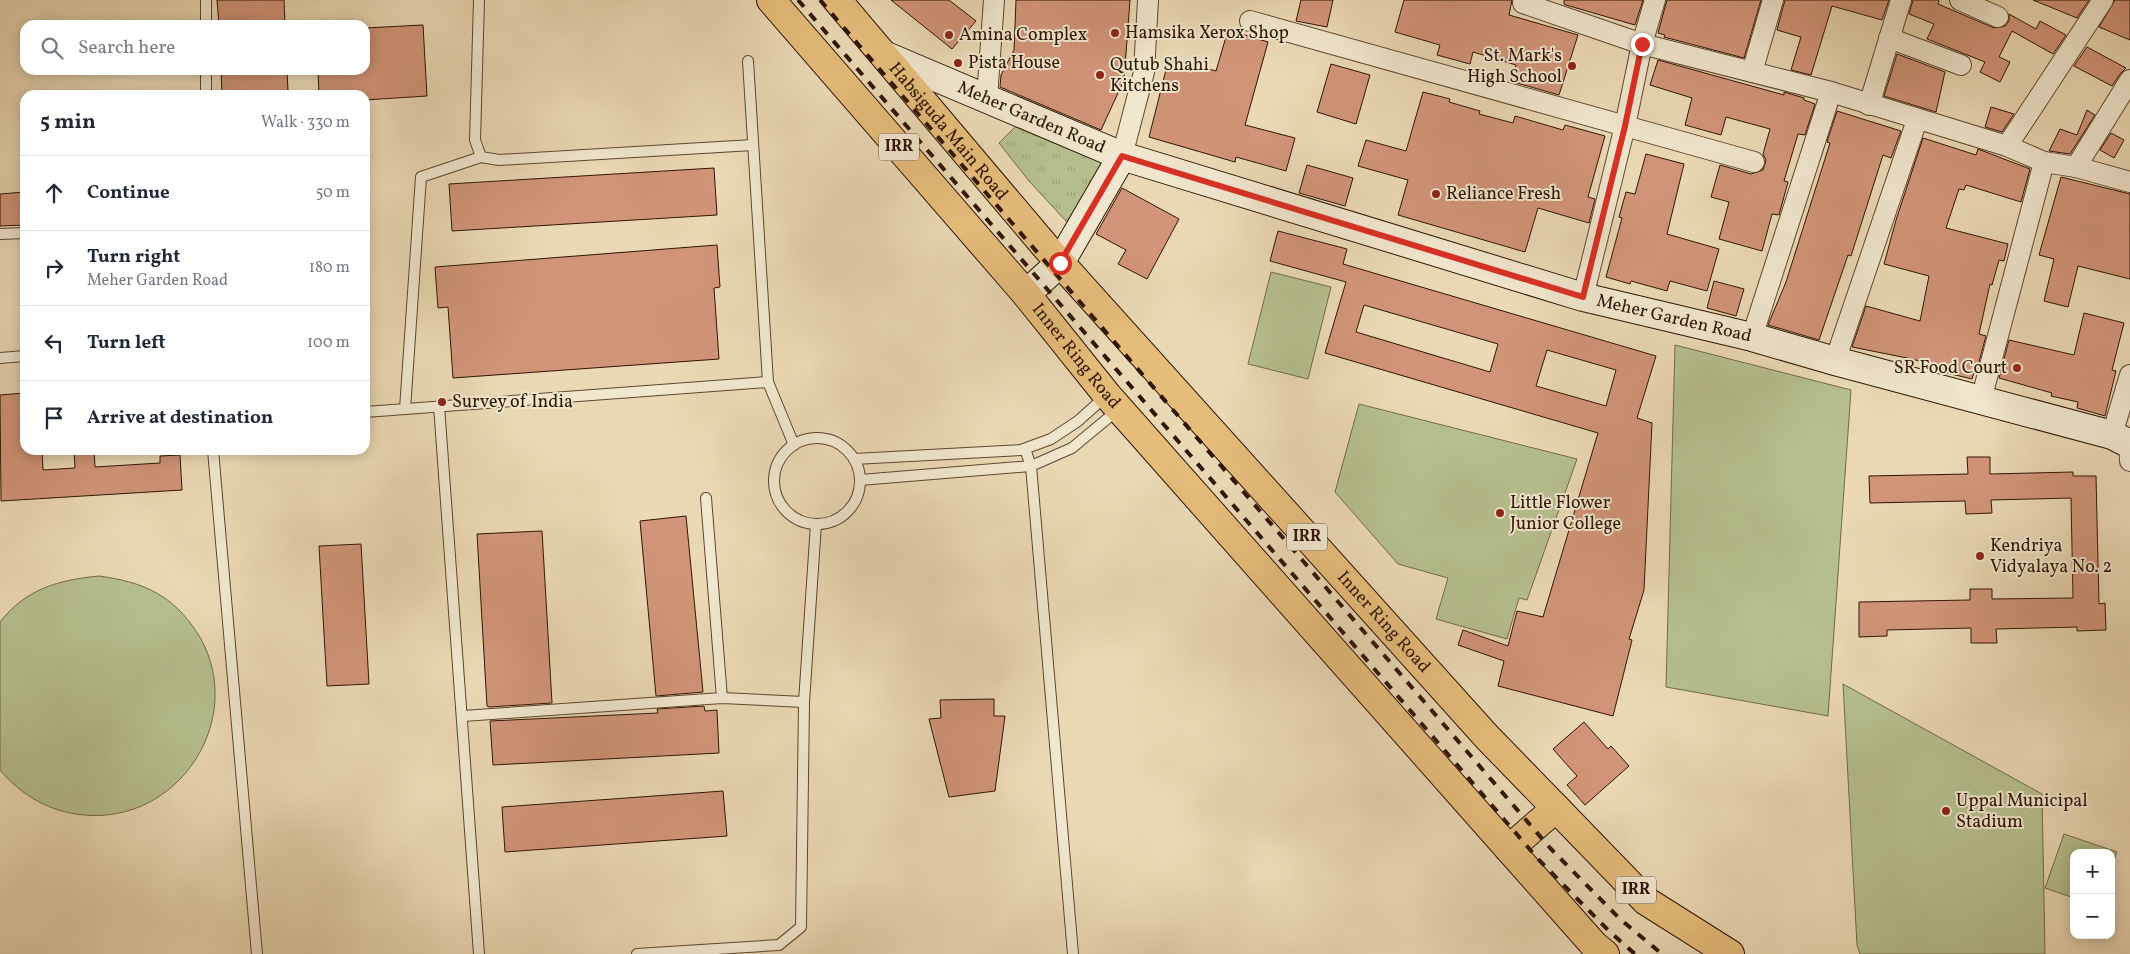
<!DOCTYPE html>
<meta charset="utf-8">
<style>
:root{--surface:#fff;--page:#f2f2f3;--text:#1f2937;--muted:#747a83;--line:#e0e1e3}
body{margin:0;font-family:Vollkorn,serif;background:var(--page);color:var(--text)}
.controls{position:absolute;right:15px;bottom:15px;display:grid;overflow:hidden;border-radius:10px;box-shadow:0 2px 12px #0003}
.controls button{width:45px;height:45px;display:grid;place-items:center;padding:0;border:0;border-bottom:1px solid var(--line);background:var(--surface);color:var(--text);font:25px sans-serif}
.stop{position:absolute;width:15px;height:15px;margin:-11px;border:4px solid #d93025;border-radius:50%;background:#fff}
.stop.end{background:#d93025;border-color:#fff;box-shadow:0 1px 5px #0008}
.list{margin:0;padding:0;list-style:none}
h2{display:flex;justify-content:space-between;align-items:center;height:65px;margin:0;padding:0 20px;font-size:21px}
h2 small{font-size:16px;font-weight:400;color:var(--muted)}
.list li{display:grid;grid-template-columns:32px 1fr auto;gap:15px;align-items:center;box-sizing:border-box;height:75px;padding:0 20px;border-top:1px solid var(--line)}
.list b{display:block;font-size:19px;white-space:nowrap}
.list p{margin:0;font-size:16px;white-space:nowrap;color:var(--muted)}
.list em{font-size:16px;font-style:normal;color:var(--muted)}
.icon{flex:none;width:28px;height:28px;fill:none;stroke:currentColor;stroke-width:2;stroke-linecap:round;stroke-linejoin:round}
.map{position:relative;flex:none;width:2130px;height:954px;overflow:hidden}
.search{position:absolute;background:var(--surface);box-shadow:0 2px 12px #0003;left:20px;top:20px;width:350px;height:55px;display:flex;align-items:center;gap:12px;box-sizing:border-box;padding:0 18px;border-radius:15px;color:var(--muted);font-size:19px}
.panel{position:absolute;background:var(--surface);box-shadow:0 2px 12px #0003;left:20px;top:90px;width:350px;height:365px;border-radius:15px}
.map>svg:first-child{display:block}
</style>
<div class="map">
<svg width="2130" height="954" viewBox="0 0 2130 954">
<defs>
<pattern id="park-tufts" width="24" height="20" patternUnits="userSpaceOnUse" patternTransform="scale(1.25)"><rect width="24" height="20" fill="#b6bf8e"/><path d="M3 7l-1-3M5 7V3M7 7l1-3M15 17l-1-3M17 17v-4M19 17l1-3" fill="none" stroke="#9da379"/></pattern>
</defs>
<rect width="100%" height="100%" fill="#ead8b4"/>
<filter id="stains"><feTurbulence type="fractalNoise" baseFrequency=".004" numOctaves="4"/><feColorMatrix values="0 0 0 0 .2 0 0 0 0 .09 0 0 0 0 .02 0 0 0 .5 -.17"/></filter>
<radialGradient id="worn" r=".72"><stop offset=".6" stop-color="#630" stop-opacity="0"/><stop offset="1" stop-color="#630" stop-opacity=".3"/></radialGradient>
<path fill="url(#park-tufts)" stroke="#736a48" d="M1016 126 1111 165 1075 217 1066 221 1029 181 999 143Z"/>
<g fill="#b6bf8e" stroke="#736a48">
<path d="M1271 272 1331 287 1308 379 1248 364Z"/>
<path d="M1675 345 1851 390 1828 716 1666 687Z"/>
<path d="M1359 404 1577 459 1527 600 1519 598 1507 639 1436 619 1448 578 1398 564 1335 492Z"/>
<path d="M99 576C120 579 140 583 160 595 177 605 191 622 201 639 246 722 177 824 84 815 50 812 22 796 0 770V622C26 589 58 580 99 576Z"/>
<path d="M1843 684 2042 794 2045 954H1860L1857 945Z"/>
<path d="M2064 834 2117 852 2111 867V853H2074V898L2045 888Z"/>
</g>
<g fill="#d19478" stroke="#301502" fill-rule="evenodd">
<path d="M217 0H284L285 25H219Z"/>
<path d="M891 0H949L976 21 952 49Z"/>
<path d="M1016 0H1130L1124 80 1101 130 1000 87 1001 75 1014 50Z"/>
<path d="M1301 0H1333L1327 27 1296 21Z"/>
<path d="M1404 0H1512L1509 15 1578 35 1559 95 1510 81 1516 65 1473 52 1470 64 1437 55 1440 45 1395 32Z"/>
<path d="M1564 0H1643L1635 25 1566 5 1564 4Z"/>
<path d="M1667 0H1761L1744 58 1664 37 1665 35 1658 33Z"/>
<path d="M1785 0H1889L1882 20 1832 6 1811 75 1791 70 1801 37 1777 30Z"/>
<path d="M1913 0H1939L1938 4 1994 28 2005 26 2009 21V14L2036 29 2040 21 2066 35 2053 54 2012 31 1999 57 2010 62 2000 82 1980 72 1985 62 1927 39 1934 24 1909 14Z"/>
<path d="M2033 0H2089L2077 18Z"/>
<path d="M2115 0H2130V40L2099 27Z"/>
<path d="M423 25 427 96 365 100V95H319L318 70H365V28Z"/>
<path d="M1228 30 1268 42 1245 125 1295 138 1286 171 1236 157 1235 162 1149 137 1169 58 1216 71Z"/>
<path d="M2087 47 2126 68 2120 74 2112 86 2074 66Z"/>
<path d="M1897 54 1945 72 1936 112 1884 96Z"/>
<path d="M1658 60 1784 95V92L1804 98V100L1815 104 1805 135 1798 134 1784 181 1788 182 1779 215 1772 214 1762 251 1719 239 1729 202 1711 197 1720 165 1751 174 1763 170 1766 160 1763 154 1770 129 1726 117 1721 135 1685 125 1692 98 1650 85Z"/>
<path d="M1331 64 1370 75 1356 124 1317 112Z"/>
<path d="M221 70H287L288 91 222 94Z"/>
<path d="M1423 92 1450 99 1449 102 1480 111 1479 114 1513 123 1515 116 1563 130 1565 125 1605 136 1588 197 1595 199 1589 223 1538 208 1525 252 1398 215 1408 180 1358 166 1366 140 1406 151Z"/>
<path d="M1991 107 2014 114 2002 132 1985 127Z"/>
<path d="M2087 110 2095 115 2070 154 2049 151 2060 129 2077 135Z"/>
<path d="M1837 111 1901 131 1891 158 1883 155 1851 256 1848 255 1819 340 1768 325 1786 282 1830 143 1827 142Z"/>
<path d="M2111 133 2124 140 2114 158 2100 150Z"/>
<path d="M1923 138 1976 155 1978 149 2030 169 2021 202 1966 185 1964 190 1959 189 1946 228 2008 244 2004 261 1999 260 1992 285 1990 284 1979 334 1986 336 1976 373 1974 372 1972 379 1943 372V368L1912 359 1852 347 1866 306 1920 321 1929 276 1884 264 1896 220Z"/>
<path d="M1646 154 1684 164 1667 234 1719 249 1707 291 1670 281 1667 291 1631 281 1630 284 1606 277 1622 218 1619 217 1626 192 1635 194Z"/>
<path d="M1307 165 1353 178 1345 206 1299 193Z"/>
<path d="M714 168 717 215 452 231 449 184Z"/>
<path d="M2061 177 2130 194V279L2078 266 2068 307 2044 301 2054 259 2039 255Z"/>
<path d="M1122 188 1179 219 1147 279 1118 264 1126 250 1096 234Z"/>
<path d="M25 192V225L0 226V194Z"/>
<path d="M1278 231 1347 249 1343 264 1656 356 1637 418 1652 423 1644 590 1629 639 1632 640 1613 716 1498 686 1504 661 1458 645 1463 630 1508 646 1517 611 1543 617 1598 433 1325 353 1346 282 1270 261ZM1364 305 1498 344 1490 372 1356 332ZM1547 350 1616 370 1606 406 1536 386Z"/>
<path d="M717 245 720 287 714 288 719 359 453 378 448 307 438 308 435 267Z"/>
<path d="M1714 281 1744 289 1736 316 1707 308Z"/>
<path d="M2084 313 2124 323 2112 370 2116 371 2105 416 2077 408 2078 402 2051 396 2052 393 1999 378 2009 340 2074 355Z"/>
<path d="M25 393V450H42L43 470 75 468 74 450H94L95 467 160 463V456L180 455 182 490 1 501 0 395Z"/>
<path d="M1967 457H1990V474L2073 472V476H2096L2099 604 2105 603 2106 630 2077 631V627L1996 629 1997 643H1971V628L1887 630V636L1859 637V602L1970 600V589H1992V599L2073 598 2071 498 1991 500 1992 513 1966 514 1965 501 1870 503 1869 476 1968 474Z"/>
<path d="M686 516 703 692 656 696 640 521Z"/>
<path d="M542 531 552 703 489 707 487 706 477 534Z"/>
<path d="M361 544 369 684 327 686 319 546Z"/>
<path d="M994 699V716H1005L995 791 949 797 929 719 941 718 940 700Z"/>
<path d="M704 706 705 711 717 710 719 753 493 765 490 721 658 713 657 709Z"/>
<path d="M1584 722 1608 749 1611 746 1629 766 1585 805 1567 785 1577 776 1553 749Z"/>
<path d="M723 791 727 836 505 852 502 807Z"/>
</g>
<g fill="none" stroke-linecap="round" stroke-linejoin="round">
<defs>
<g id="lane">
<path d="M206 0V25"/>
<path d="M479 0 475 140 481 157 499 160 753 145"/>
<path d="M748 61 768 382 794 445"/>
<path d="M206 70V95"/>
<path d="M0 234 25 233"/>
<path d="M0 358 25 356"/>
<path d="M439 406 479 954"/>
<path d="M405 409 421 177 481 157"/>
<path d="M365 412 768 382"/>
<circle cx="817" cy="481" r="43"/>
<path d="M1025 449 1031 466 1073 954"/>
<path d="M213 450 257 954"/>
<path d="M854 459 1021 450 1051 439 1078 421 1106 396"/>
<path d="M860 480 1031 466 1072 448 1119 409"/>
<path d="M706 498 722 698"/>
<path d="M463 716 722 698 804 702"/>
<path d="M637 954 779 945 801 927 804 702 816 524"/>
</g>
<g id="street">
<path d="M1960 0 1998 17"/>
<path d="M1523 3 1642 44 1831 92 2007 146 2044 162 2076 167 2130 182"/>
<path d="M1250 21 1754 162"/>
<path d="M1889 38 1961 65"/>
<path d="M1752 72 1773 0"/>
<path d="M987 98 994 0"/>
<path d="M1869 105 1901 0"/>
<path d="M2007 146 2103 0"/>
<path d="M1122 156 1144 72 1148 0"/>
<path d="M2076 167 2130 80"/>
<path d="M1583 297 1625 126 1642 44 1655 0"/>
<path d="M1752 337 1831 92"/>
<path d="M1835 361 1917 120"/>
<path d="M1981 400 2044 162"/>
<path d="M2112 435 2130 375"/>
<path d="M2129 443 2130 461"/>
</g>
<g id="secondary">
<path id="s1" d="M886 56 1122 156 1583 297 1752 337 1835 361 2112 435 2130 444"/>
<path d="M1026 294 1060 263 1122 156"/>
</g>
<g id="primary">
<path id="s2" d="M771 0 1026 294 1107 395 1509 849"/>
<path id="s3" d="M837 0 1045 246 1487 737 1556 808"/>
</g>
<path id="highway" d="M1605 954 1594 945 1509 849 1556 808 1646 901 1730 954"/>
</defs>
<use href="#lane" stroke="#5e462e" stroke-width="12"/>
<use href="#street" stroke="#5e462e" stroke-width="22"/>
<use href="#secondary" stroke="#301502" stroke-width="30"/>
<use href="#primary" stroke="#301502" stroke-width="30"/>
<use href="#highway" stroke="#301502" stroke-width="30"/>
<use href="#lane" stroke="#f1e6ce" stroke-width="10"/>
<use href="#street" stroke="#f1e6ce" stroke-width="20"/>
<use href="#secondary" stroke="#f1e6ce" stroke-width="28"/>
<use href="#primary" stroke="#e5bc7a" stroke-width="28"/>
<use href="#highway" stroke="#e5bc7a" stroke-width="28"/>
<g stroke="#301502" stroke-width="4" stroke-dasharray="9 9" stroke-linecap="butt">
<path d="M798 0 1539 860 1609 931 1635 954"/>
<path d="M820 0 1551 849 1620 919 1662 954"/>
</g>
</g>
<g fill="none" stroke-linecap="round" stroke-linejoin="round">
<path stroke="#d93025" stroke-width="6" d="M1060 263 1122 156 1583 297 1625 126 1642 44"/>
</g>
<g fill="#8f2418" stroke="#f1e6ce" stroke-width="2">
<circle cx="1115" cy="33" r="5"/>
<circle cx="949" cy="35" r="5"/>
<circle cx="958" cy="63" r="5"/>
<circle cx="1572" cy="66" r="5"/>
<circle cx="1100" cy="75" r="5"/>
<circle cx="1436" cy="194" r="5"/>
<circle cx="2017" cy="368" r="5"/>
<circle cx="442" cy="402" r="5"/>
<circle cx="1500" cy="513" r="5"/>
<circle cx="1980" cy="556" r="5"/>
<circle cx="1946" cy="811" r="5"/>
</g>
<g text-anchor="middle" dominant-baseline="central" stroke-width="4" stroke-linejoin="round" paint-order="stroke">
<g fill="#f1e6ce" stroke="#6a543f" stroke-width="1">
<rect x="879" y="133.5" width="40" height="27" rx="4"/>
<rect x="1287" y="523.5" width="40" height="27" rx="4"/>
<rect x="1616" y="876.5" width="40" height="27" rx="4"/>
</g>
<g font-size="16" font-weight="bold" fill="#301502">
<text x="899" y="147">IRR</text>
<text x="1307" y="537">IRR</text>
<text x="1636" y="890">IRR</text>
</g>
<g font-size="18" fill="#301502" stroke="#f1e6ce" text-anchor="start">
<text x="1125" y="33">Hamsika Xerox Shop</text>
<text x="959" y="35">Amina Complex</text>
<text x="1562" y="56" text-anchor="end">St. Mark's<tspan x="1562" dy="21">High School</tspan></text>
<text x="968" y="63">Pista House</text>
<text x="1110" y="65">Qutub Shahi<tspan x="1110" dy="21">Kitchens</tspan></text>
<text x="1446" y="194">Reliance Fresh</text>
<text x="2007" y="368" text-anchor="end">SR Food Court</text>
<text x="452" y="402">Survey of India</text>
<text x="1510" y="503">Little Flower<tspan x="1510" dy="21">Junior College</tspan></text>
<text x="1990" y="546">Kendriya<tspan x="1990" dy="21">Vidyalaya No. 2</tspan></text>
<text x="1956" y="801">Uppal Municipal<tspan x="1956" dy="21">Stadium</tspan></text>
</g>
<g font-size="18" fill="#301502" stroke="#f1e6ce">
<text stroke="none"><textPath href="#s1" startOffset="158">Meher Garden Road</textPath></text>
<text stroke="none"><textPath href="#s3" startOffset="172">Habsiguda Main Road</textPath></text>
<text stroke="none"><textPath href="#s1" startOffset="832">Meher Garden Road</textPath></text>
<text stroke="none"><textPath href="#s2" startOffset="469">Inner Ring Road</textPath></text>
<text stroke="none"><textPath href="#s3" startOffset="828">Inner Ring Road</textPath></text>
</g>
</g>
<rect width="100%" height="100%" filter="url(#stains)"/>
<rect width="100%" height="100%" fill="url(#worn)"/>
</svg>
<div class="controls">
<button>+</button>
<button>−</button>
</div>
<div class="stop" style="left:1060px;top:263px"></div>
<div class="stop end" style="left:1642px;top:44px"></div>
<div class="search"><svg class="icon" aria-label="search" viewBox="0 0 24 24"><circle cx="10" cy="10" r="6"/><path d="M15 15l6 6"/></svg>Search here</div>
<section class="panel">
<h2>5 min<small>Walk · 330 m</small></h2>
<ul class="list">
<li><svg class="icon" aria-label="ahead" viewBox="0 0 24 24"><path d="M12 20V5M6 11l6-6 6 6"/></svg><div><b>Continue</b></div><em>50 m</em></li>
<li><svg class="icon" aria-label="right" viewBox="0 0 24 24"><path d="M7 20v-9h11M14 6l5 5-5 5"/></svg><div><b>Turn right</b><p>Meher Garden Road</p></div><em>180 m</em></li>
<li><svg class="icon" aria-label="left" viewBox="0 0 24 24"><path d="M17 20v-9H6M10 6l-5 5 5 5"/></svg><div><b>Turn left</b></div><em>100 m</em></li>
<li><svg class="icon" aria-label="arrive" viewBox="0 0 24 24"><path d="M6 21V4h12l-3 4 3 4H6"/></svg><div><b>Arrive at destination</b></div></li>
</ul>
</section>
</div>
